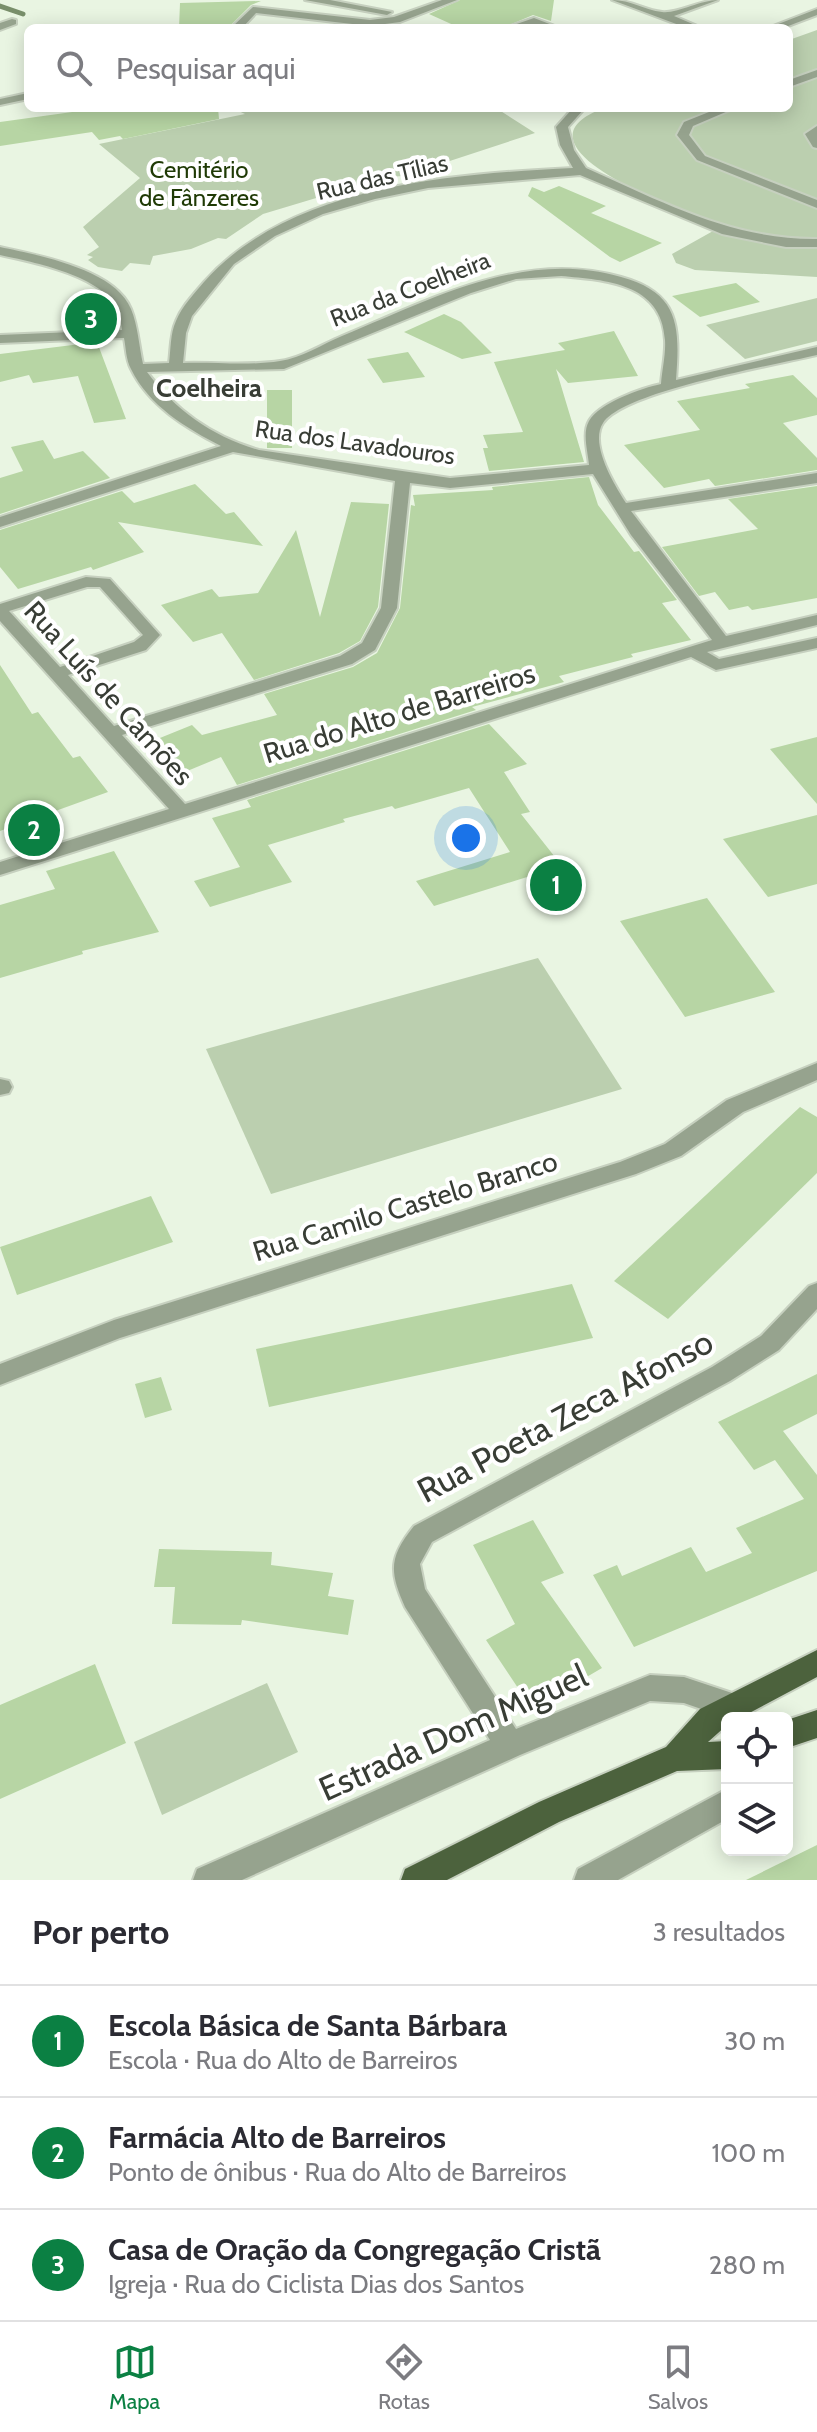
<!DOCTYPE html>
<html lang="pt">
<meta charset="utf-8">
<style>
:root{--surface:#fff;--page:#f2f2f3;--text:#2b2b33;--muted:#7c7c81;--line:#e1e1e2;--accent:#0b8043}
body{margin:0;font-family:Cabin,sans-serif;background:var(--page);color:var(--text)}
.controls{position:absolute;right:24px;bottom:24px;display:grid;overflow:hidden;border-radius:12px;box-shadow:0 4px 20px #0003}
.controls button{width:72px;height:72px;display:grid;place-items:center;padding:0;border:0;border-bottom:2px solid var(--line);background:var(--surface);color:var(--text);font:40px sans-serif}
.you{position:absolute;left:466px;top:838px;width:28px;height:28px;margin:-20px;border:6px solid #fff;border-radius:50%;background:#1a73e8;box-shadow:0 0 0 12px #1a73e833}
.badge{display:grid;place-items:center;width:52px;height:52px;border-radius:50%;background:var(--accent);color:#fff;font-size:26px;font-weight:700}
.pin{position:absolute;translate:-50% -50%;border:4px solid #fff;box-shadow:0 2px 8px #0006}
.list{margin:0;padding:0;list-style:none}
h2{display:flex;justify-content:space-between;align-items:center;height:104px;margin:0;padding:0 32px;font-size:34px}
h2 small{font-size:26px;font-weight:400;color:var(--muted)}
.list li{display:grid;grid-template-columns:52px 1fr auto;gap:24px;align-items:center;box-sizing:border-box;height:112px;padding:0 32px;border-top:2px solid var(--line)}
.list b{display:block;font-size:30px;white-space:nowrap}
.list p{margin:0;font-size:26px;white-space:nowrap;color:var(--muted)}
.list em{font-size:26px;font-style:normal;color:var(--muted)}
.icon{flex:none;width:44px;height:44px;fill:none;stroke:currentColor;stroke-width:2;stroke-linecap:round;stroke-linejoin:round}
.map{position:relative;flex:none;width:817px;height:1880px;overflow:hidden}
.search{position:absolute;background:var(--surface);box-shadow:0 4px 20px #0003;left:24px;right:24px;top:24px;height:88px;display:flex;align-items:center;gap:20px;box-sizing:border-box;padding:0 28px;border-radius:12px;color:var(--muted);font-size:30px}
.sheet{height:440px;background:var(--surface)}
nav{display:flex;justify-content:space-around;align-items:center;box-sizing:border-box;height:112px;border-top:2px solid var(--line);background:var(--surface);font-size:22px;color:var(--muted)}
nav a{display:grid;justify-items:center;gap:4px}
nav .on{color:var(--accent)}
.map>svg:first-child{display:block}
</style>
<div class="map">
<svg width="817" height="1880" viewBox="0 0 817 1880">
<rect width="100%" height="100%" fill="#e9f5e2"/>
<g fill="#bbcfaf">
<path d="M817 30V277L695 270 676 263 672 254 722 226C692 214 498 147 604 108H789V40Z"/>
<path d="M232 108H496L535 133 404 176 386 177 263 214 226 239 218 238 191 249 153 256 150 265 130 263 122 271 98 267 88 260 93 257 87 255 99 247 83 227 140 178 99 144 245 114Z"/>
<path d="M817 298V341L745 359 706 325Z"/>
<path d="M538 958 622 1089 271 1194 206 1049Z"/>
<path d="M267 1683 298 1752 162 1815 134 1742Z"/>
</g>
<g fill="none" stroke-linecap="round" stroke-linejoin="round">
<path stroke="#788e6a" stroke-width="5" d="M0 6 23 14"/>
</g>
<g fill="#b7d5a4">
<path d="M460 0H554L551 21 533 15 502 28H460L429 14Z"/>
<path d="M261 1 251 5 228 28H179L180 3Z"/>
<path d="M101 108H218L219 119 123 139 120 136 99 140 92 132 0 146V122Z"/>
<path d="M559 186 606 206 591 213 662 243 620 262 610 257 528 196 532 187 544 192Z"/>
<path d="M736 283 760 302 700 317 672 296Z"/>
<path d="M444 314 461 322 492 353 462 359 404 332Z"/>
<path d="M614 331 638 376 568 383 556 369 584 462 489 471 483 448H488L483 435 523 432 494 362 565 350 558 343Z"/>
<path d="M97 342 126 419 94 423 78 376 33 383 29 375 0 382V354Z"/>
<path d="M408 352 425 377 383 383 367 359Z"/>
<path d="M793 375 817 398V415L783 423 817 458V470L715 486 709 479 664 488 624 445 700 430 677 401 750 388 745 384Z"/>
<rect x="267" y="390" width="25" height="58"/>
<path d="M43 440 54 459 83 451 110 478 0 514V478L23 471 11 447Z"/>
<path d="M589 477 598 505 634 552 639 551 677 600 662 603 691 640 631 654 633 657 559 676 564 682 472 707 476 710 237 785 221 757 180 774 150 742 192 725 202 735 277 715 264 694 353 667 377 653 400 608 411 505 415 506 413 495 493 490 492 487Z"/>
<path d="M195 484 226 514 234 512 263 546 118 522 144 552 93 570 91 567 18 589 0 567V530L122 491 134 503Z"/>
<path d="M817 486V598L752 610 748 606 729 610 715 592 699 596 662 547 758 529 728 499Z"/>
<path d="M351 502 389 504 378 607 360 641 339 653 254 680 222 633 193 642 161 605 212 589 219 597 258 593 296 530 320 617Z"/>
<path d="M0 665 32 714 38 712 73 758 80 756 108 792 0 831Z"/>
<path d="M489 724 527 764 504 772 530 812 521 814 562 866 434 906 416 881 510 852 469 788 395 809 392 806 343 819 345 822 268 845 292 882 210 907 194 881 240 867 212 818 251 807 247 800Z"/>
<path d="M817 737V804L770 749Z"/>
<path d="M817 815V884L768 897 723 839Z"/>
<path d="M114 851 159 932 82 951 83 954 0 978V905L55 889 46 871Z"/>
<path d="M707 898 775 992 685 1017 620 921Z"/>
<path d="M800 1107 817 1117V1173L668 1319 614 1281Z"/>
<path d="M151 1196 173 1242 17 1295 0 1247Z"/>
<path d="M572 1284 593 1338 269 1407 256 1349Z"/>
<path d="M817 1374V1414L783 1431 817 1475V1571L634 1647 593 1575 617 1565 622 1576 691 1547 706 1572 752 1553 736 1528 804 1499 775 1460 754 1470 718 1422Z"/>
<path d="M161 1377 172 1410 145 1418 135 1384Z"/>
<path d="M533 1520 564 1573 541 1582 602 1668 532 1709 486 1640 515 1624 473 1545Z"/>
<path d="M159 1549 272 1552 271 1565 333 1573 328 1596 354 1600 348 1635 242 1620 241 1625 172 1624 175 1587H154Z"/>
<path d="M95 1664 126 1743 0 1799V1705Z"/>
<path d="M817 1845V1880H746Z"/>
</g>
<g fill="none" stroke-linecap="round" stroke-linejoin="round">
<defs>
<g id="minor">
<path d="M305 0H330L392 12 387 15Z"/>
<path d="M442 0H457L400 22 370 26 256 13 242 28H231L253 7 370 20 394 17Z"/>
<path d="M612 0C631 0 644 10 662 12 677 14 700 0 718 0L674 16 702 28H687Z"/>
<path d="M817 9V15L783 28H768Z"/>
<path d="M534 18 560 28 534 24 505 28Z"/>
<path d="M12 19 16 20V24L0 30V23Z"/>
<path d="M817 70V77L789 87V80Z"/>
<path d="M28 93V99L0 105V99Z"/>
<path d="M573 108H585L568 127 574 150 586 168C662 202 733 240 817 239V247H786L722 234 580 175 428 188 375 199 323 214 275 236 234 264 192 316 186 333 183 363C215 362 250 366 280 361 301 358 323 344 342 336 432 299 523 249 621 277 680 293 680 327 676 380L817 347V355C775 365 624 391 603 423 589 444 615 486 626 503L817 473V483L631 511 726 636 817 615V625L707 652 719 659 817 638V648L716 670 691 657 0 875V862L169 809 0 621V604L86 577 110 579 160 635 146 650 68 675 114 726 340 656 362 643 381 608 395 481 233 452 0 527V517L221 446C186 428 149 406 131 369 126 360 126 348 124 338L0 343V335L122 330C121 324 120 317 118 311 105 276 33 262 0 255V247C37 255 115 269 131 309 138 326 139 346 143 364L169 363C171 349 170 334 176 321 182 306 194 294 204 282 290 185 451 174 573 168L560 145 556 127ZM561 276C606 280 662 283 665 340 666 354 662 370 661 384 642 388 599 403 589 421 582 433 588 452 589 465L450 478 259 450C213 437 175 410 147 372L284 369 471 293 516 279ZM593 474 631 535 712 640 185 804 122 735 352 664 375 650 397 608 410 483 450 488ZM87 587H100L143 635 134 642 60 667 9 611Z"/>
<path d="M719 108H735L693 126 689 135 705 156 817 200V208L697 160 677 135 684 122Z"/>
<path d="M817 126V148L813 147 805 134Z"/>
<path d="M817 1063V1080L743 1112 681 1156 636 1174 120 1338 0 1385V1364L114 1320 620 1162 665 1144 727 1100Z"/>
<path d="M0 1079 9 1081 12 1087 9 1093 0 1095Z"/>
<path d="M817 1283V1309L779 1350 730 1381 432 1542 420 1564 425 1589 516 1729 650 1675 684 1677 744 1697 748 1707 744 1717 727 1718 684 1703 650 1701 520 1755 242 1880H193L197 1869 490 1740 405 1607C389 1571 389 1557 414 1526L712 1367 761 1336 809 1286Z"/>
<path d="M727 1789V1819L618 1880H574L578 1869Z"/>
</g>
<g id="major">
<path d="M817 1650V1677L740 1718H727V1725L708 1742 727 1741V1769L677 1771 559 1822 447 1880H401L405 1869 539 1802 666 1747 700 1709Z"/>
<path d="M817 1710V1738L787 1748V1720Z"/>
</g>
</defs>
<use href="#minor" stroke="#c6d0bf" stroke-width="4"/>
<use href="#major" stroke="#c6d0bf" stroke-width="4"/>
<use href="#minor" fill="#96a38e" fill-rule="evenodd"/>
<use href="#major" fill="#4c623d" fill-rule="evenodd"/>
</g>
<g text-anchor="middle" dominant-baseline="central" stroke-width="8" stroke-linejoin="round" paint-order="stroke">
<g font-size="24" fill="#1f3a05" stroke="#fff">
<text x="199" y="169">Cemitério<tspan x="199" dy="28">de Fânzeres</tspan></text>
</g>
<g font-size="24" fill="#383d35" stroke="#fff">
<text transform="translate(382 177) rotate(-13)">Rua das Tílias</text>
<text transform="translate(410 289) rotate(-21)">Rua da Coelheira</text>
<text transform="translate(355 442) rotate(8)">Rua dos Lavadouros</text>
</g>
<g font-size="26" font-weight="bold" fill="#383d35" stroke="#fff">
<text x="209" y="388">Coelheira</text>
</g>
<g font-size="28" fill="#383d35" stroke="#fff">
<text transform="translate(109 693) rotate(48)">Rua Luís de Camões</text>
<text transform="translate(399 713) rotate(-17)">Rua do Alto de Barreiros</text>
<text transform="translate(405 1206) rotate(-17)">Rua Camilo Castelo Branco</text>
</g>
<g font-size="34" fill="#383d35" stroke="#fff">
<text transform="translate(565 1416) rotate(-28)">Rua Poeta Zeca Afonso</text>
<text transform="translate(453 1732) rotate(-24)">Estrada Dom Miguel</text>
</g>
</g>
</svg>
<div class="controls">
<button><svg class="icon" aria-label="locate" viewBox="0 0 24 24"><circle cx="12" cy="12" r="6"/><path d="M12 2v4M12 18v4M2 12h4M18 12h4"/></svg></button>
<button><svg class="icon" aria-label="layers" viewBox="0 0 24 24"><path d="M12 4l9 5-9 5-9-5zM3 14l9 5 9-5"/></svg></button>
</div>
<div class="you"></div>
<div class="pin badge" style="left:556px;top:885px">1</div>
<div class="pin badge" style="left:34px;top:830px">2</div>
<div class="pin badge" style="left:91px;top:319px">3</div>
<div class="search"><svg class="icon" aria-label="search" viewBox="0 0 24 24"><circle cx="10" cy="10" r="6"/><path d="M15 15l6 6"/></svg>Pesquisar aqui</div>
</div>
<section class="sheet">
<h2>Por perto<small>3 resultados</small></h2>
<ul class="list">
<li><span class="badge">1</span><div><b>Escola Básica de Santa Bárbara</b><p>Escola · Rua do Alto de Barreiros</p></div><em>30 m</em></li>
<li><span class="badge">2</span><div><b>Farmácia Alto de Barreiros</b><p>Ponto de ônibus · Rua do Alto de Barreiros</p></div><em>100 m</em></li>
<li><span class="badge">3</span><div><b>Casa de Oração da Congregação Cristã</b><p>Igreja · Rua do Ciclista Dias dos Santos</p></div><em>280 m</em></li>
</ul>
</section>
<nav>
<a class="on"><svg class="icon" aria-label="map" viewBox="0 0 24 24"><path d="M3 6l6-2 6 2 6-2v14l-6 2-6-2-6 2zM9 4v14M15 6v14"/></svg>Mapa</a>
<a><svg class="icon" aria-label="directions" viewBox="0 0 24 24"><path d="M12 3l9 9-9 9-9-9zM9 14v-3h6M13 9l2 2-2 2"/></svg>Rotas</a>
<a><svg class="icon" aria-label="saved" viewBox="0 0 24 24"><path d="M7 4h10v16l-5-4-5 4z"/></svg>Salvos</a>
</nav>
